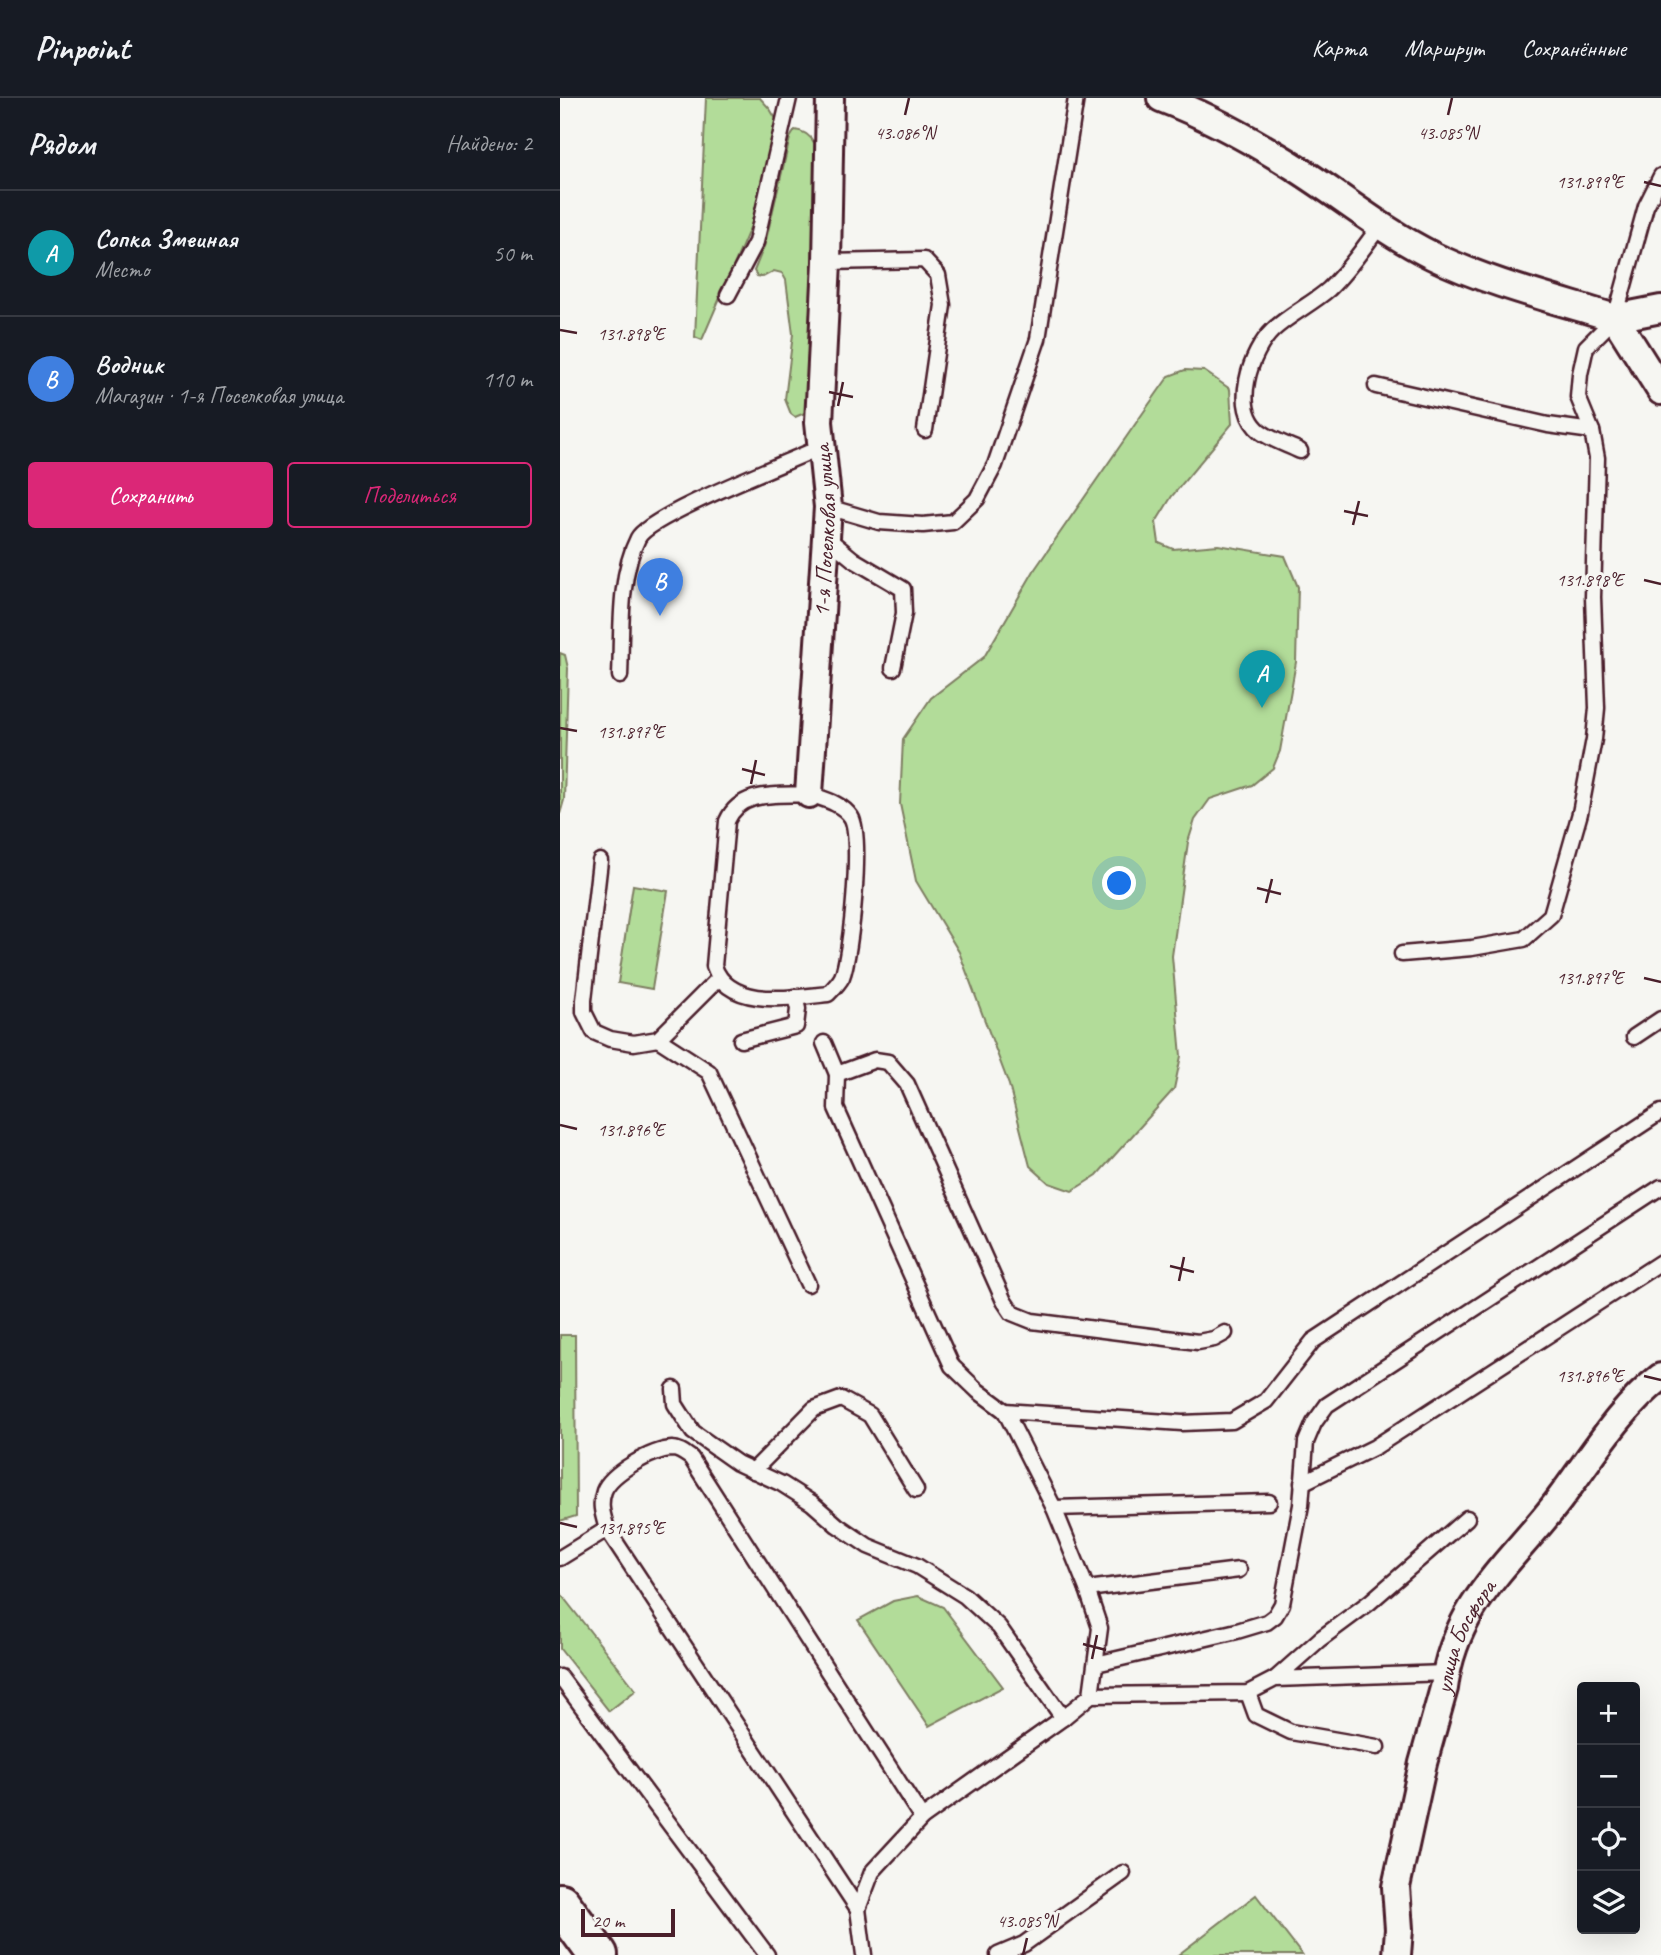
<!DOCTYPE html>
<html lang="ru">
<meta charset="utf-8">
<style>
:root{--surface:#171b24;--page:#242831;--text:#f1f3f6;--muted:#9ea1a6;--line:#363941;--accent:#db2777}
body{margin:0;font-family:Caveat,sans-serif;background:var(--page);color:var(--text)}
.controls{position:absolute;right:21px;bottom:21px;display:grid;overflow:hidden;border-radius:7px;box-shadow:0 7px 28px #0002}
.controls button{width:63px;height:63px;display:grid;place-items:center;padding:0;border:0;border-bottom:2px solid var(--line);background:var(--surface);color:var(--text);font:35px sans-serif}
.scale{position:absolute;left:21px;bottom:18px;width:94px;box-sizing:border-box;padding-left:7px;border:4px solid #4a1f2b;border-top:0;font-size:19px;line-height:24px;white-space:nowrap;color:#4a1f2b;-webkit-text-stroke:5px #f6f6f2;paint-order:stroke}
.you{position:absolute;left:560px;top:786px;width:24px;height:24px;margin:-18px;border:5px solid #fff;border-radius:50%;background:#1a73e8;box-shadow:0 0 0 10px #1a73e833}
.badge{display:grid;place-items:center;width:46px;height:46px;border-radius:50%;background:var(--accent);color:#fff;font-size:23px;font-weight:700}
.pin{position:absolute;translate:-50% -58px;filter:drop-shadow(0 2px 4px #0008)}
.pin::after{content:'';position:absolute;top:37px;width:24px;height:21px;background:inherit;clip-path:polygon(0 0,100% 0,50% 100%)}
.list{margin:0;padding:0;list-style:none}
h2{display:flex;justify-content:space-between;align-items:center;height:91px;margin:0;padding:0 28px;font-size:30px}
h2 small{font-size:23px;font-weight:400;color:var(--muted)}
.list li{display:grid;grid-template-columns:46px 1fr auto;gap:21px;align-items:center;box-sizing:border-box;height:126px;padding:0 28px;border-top:2px solid var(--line)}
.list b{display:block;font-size:26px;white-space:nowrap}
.list p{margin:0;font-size:23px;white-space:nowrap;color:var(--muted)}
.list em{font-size:23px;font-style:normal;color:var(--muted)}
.actions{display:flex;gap:14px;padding:21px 28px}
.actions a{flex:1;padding:16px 0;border:2px solid var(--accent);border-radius:7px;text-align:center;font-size:24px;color:var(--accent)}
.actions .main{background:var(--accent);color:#fff}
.icon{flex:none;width:38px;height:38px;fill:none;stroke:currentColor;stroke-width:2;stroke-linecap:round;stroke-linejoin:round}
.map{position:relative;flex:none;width:1101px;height:1857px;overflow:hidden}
header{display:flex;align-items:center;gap:42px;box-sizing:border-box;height:98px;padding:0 35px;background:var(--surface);border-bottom:2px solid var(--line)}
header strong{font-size:33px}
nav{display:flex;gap:38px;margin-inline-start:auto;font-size:24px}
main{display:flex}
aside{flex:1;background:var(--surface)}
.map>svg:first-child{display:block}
</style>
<header>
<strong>Pinpoint</strong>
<nav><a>Карта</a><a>Маршрут</a><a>Сохранённые</a></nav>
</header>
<main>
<aside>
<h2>Рядом<small>Найдено: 2</small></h2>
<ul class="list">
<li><span class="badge" style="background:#0f9aa8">A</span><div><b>Сопка Змеиная</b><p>Место</p></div><em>50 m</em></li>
<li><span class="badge" style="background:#3f7fe0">B</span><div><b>Водник</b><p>Магазин · 1-я Поселковая улица</p></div><em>110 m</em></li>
</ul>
<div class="actions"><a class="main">Сохранить</a><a>Поделиться</a></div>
</aside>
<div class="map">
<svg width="1101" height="1857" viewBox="0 0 1101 1857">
<rect width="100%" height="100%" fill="#f6f6f2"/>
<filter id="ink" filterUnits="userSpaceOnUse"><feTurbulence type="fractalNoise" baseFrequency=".0143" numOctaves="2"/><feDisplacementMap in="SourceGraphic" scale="14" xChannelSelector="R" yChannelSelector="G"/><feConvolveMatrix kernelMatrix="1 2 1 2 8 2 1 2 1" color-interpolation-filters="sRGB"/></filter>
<g filter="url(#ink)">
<g fill="#b2dc99" stroke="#7e7e62" stroke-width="2">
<path d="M146 0H200L210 11 216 21 201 104 142 242 135 239Z"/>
<path d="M235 32C254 34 259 53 262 69L247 314 235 319 231 316 225 301 233 236 226 182 222 175 214 173 203 179 197 178 194 173 205 146 230 40Z"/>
<path d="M625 272 644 273 670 291 672 326 612 398 596 424 599 445 613 451 658 447 725 458 738 489 736 564 720 653 713 670 692 687 650 701 635 722 628 744 612 858 621 958 614 991 537 1077 512 1093 489 1085 470 1068 449 987 399 854 356 783 340 706 343 641 371 600 424 559 475 471 585 312 609 278Z"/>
<path d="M0 555 5 557 8 570 4 702 0 716Z"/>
<path d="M73 787 108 793 92 891 58 885Z"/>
<path d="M0 1237H15L16 1418 0 1423Z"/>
<path d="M0 1495 76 1592 49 1613 0 1551Z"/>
<path d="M358 1498 383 1509 443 1589 369 1628 298 1522 333 1503Z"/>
<path d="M696 1797 742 1857H618Z"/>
</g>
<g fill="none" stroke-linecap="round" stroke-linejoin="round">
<defs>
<g id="lane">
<path d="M267 164 364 162 378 177 383 207 365 332"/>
<path d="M168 197 196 144 229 0"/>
<path d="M816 288 988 327 1032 333"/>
<path d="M740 353C728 347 712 342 701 334 671 311 690 254 713 232 730 216 752 206 769 191 789 172 803 150 820 128"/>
<path d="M268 409 319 424 363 427 393 424 417 401 435 367 478 241 516 0"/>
<path d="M266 439 294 462 343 491 344 515 333 570"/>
<path d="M60 578C62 536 58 479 78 440 90 417 229 364 261 349"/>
<path d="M249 696C263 701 282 705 291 719 303 737 291 857 282 879 279 885 273 891 268 896 232 900 168 911 154 868L167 723C181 691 218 698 249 696Z"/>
<path d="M40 763 24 902V914L34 934 50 941 74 945 98 941 158 881"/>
<path d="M842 856 912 850 964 841 991 817 1020 715 1034 641 1037 610 1033 499 1037 360 1032 333 1018 299 1020 276 1026 249 1055 220 1086 108 1101 78"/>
<path d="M1074 939 1101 921"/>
<path d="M98 941 149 974 248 1186"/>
<path d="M181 942 236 928 238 911 235 899"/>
<path d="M264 945 277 976 276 1010 392 1268 418 1293 445 1313"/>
<path d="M277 976 315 962 328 964 347 986 444 1203 452 1215 472 1223 638 1244 654 1241 665 1235"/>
<path d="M114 1291 115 1306 133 1334 177 1365 222 1386 252 1405 277 1427 308 1448 357 1468 405 1498 439 1529 503 1620"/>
<path d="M193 1373 254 1311 281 1301 310 1317 356 1392"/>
<path d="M742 1385 815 1349 1101 1164"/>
<path d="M494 1410 709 1404"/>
<path d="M0 1460 47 1431"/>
<path d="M527 1491 679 1472"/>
<path d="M536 1566 677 1533 707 1524 715 1518 722 1506 741 1407 746 1344 754 1325 767 1307 1101 1089"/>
<path d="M0 1579 207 1857"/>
<path d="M715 1581 760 1541 810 1504 907 1420"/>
<path d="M688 1595 696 1617 731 1634 817 1649"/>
<path d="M531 1597 540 1530 527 1491 494 1410 445 1313 622 1325 672 1323 706 1303 753 1243 1101 1014"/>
<path d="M298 1811 312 1774 362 1720 503 1620 531 1597 688 1595 715 1581 886 1575"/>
<path d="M304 1857 298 1811 47 1431C43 1417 39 1407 44 1393 51 1375 92 1352 112 1351 120 1351 125 1356 131 1360L362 1720"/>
<path d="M438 1857 464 1846 563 1775"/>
</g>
<g id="street">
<path d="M601 0C643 16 686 39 725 63 775 93 820 132 873 158 931 186 994 201 1055 220L1101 293"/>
<path d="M1055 220 1101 211"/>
<path id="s1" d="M249 696 268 409 259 324 267 164 270 0"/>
<path id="s2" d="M837 1857 839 1831 836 1789 863 1665 884 1590C894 1506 952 1464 999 1402 1031 1360 1059 1311 1101 1279"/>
</g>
<path id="secondary" d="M0 1805 38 1857"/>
</defs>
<use href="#lane" stroke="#4a1f2b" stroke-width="19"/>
<use href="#street" stroke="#4a1f2b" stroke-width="32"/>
<use href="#secondary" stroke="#4a1f2b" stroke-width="44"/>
<use href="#lane" stroke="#f6f6f2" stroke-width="14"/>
<use href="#street" stroke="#f6f6f2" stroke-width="26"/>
<use href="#secondary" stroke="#f6f6f2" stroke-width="38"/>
</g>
</g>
<path fill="none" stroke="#4a1f2b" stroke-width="2.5" d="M345 17 349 0M888 17 892 0M1084 84 1101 88M0 232 17 235M269 294 293 299M278 308 283 284M784 413 808 418M793 427 799 403M1084 482 1101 486M0 630 17 633M182 671 205 677M191 686 196 662M697 790 721 796M706 805 712 781M1084 880 1101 884M0 1027 17 1031M610 1168 634 1174M619 1183 624 1159M1084 1278 1101 1282M0 1425 17 1429M523 1546 546 1552M532 1561 537 1537M463 1857 467 1840"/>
<g text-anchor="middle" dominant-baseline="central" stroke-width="6" stroke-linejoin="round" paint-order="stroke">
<g font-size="24" fill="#4a1f2b" stroke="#f6f6f2">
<text stroke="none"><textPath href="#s1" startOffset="264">1-я Поселковая улица</textPath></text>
<text stroke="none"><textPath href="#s2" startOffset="329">улица Босфора</textPath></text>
</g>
</g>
<g font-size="18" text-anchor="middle" fill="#4a1f2b" stroke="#f6f6f2" stroke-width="6" stroke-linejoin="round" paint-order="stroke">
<text x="345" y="41">43.086°N</text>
<text x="888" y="41">43.085°N</text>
<text x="1030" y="90">131.899°E</text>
<text x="71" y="242">131.898°E</text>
<text x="1030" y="488">131.898°E</text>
<text x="71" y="640">131.897°E</text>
<text x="1030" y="886">131.897°E</text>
<text x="71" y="1038">131.896°E</text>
<text x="1030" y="1284">131.896°E</text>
<text x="71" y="1436">131.895°E</text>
<text x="467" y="1829">43.085°N</text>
</g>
</svg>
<div class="controls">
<button>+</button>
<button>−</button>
<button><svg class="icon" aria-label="locate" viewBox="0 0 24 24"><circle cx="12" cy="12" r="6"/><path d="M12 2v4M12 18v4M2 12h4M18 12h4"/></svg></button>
<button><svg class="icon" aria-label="layers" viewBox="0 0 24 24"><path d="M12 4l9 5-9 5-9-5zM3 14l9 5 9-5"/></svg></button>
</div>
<div class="scale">20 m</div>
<div class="you"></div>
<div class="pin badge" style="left:702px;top:610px;background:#0f9aa8">A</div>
<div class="pin badge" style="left:100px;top:518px;background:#3f7fe0">B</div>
</div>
</main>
